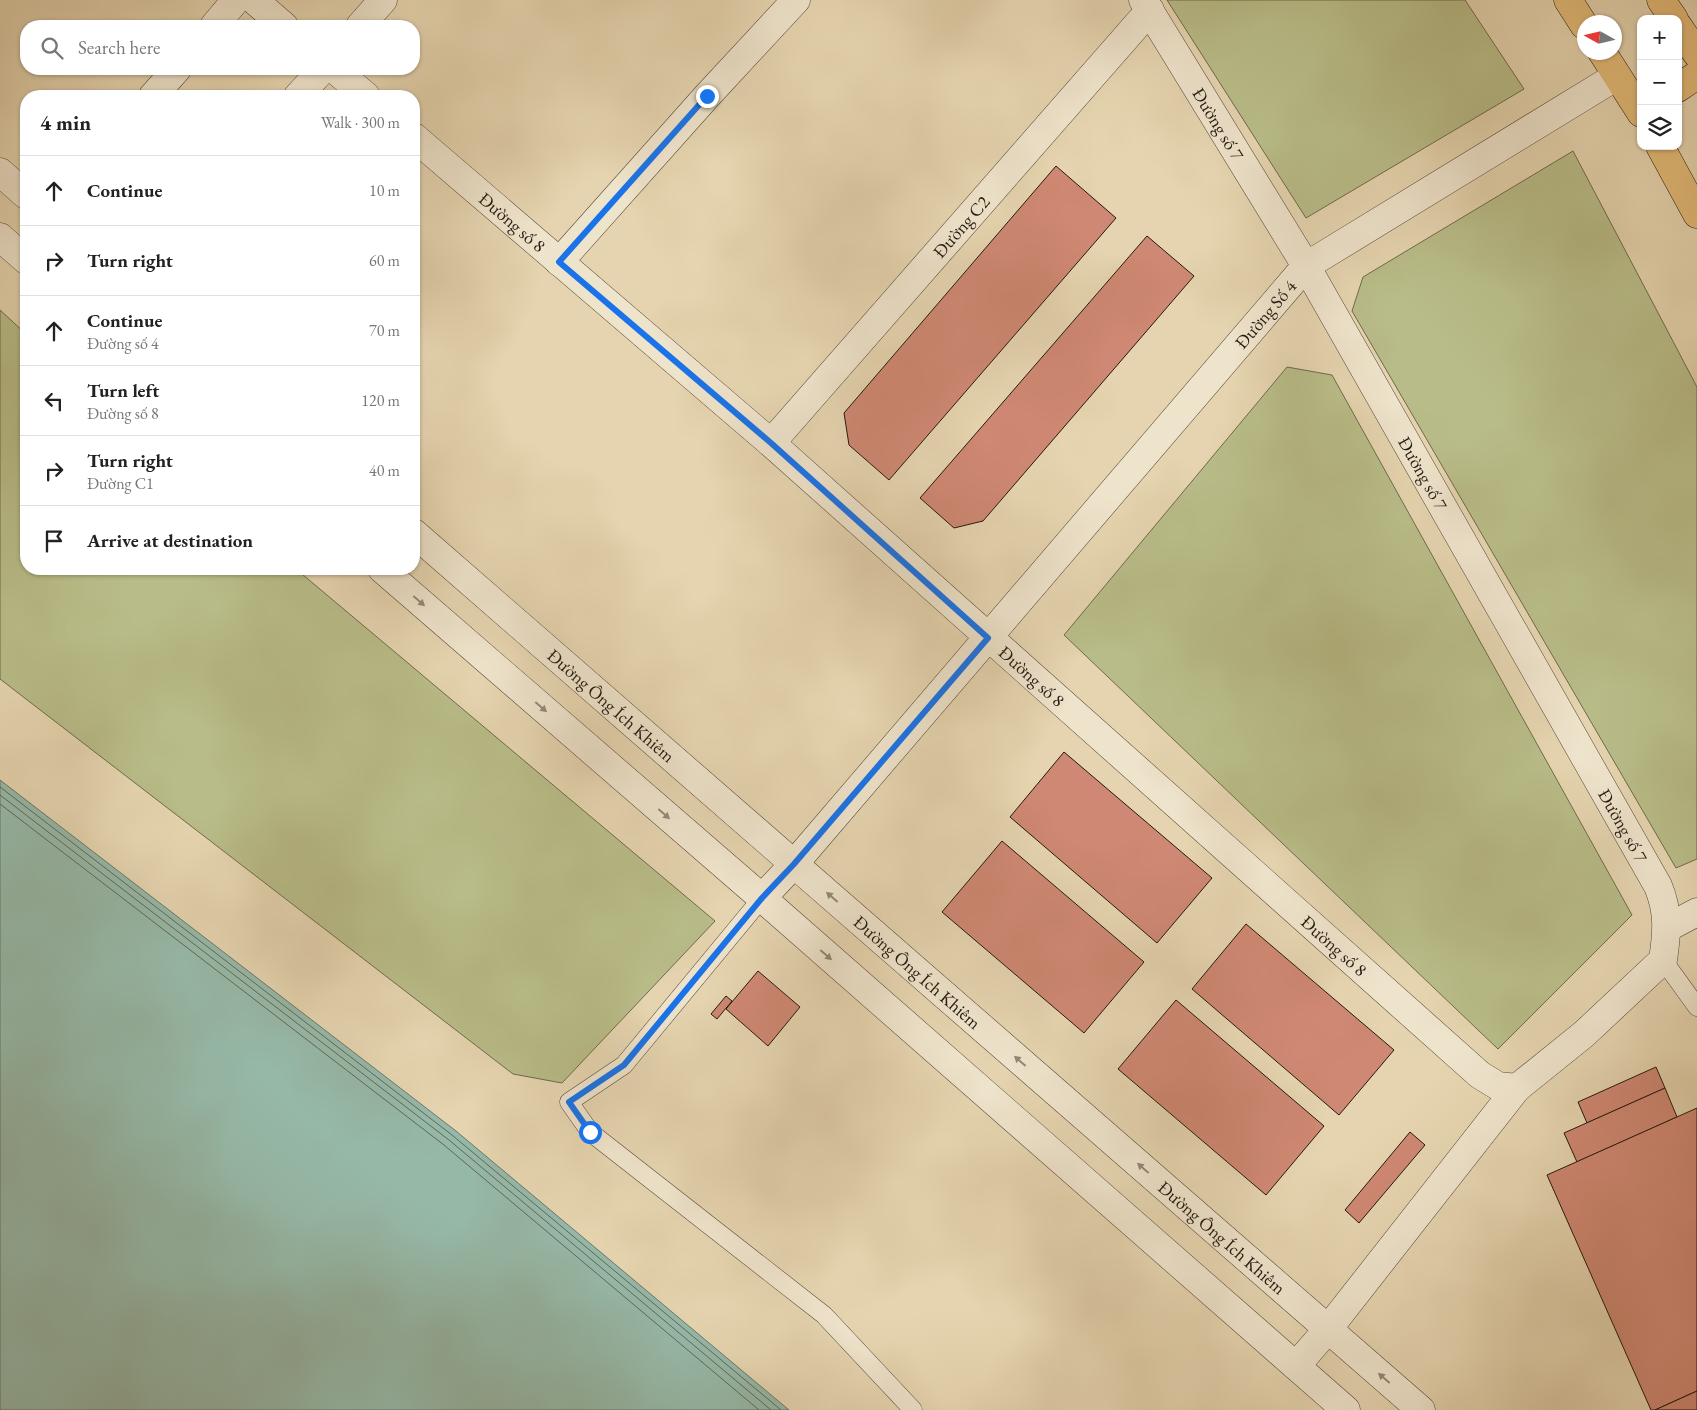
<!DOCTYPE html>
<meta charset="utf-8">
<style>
:root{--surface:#fff;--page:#f2f2f2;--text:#222;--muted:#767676;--line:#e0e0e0}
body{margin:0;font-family:"EB Garamond",serif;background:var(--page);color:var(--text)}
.controls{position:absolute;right:15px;top:15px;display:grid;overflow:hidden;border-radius:10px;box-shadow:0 1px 4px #0004}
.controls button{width:45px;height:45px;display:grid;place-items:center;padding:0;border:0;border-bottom:1px solid var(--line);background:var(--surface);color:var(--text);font:25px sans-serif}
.compass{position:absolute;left:1577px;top:15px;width:45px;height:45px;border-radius:50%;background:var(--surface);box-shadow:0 1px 4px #0004;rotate:278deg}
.stop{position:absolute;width:15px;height:15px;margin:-11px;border:4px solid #1a73e8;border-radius:50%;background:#fff}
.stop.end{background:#1a73e8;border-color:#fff;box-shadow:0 1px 5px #0008}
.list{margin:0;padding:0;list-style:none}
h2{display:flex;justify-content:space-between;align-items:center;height:65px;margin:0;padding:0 20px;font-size:21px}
h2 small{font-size:16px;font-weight:400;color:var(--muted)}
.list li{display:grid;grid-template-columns:32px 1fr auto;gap:15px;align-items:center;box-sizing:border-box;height:70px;padding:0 20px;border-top:1px solid var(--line)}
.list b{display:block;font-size:19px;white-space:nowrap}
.list p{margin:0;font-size:16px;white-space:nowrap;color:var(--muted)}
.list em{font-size:16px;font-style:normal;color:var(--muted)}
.icon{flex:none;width:28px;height:28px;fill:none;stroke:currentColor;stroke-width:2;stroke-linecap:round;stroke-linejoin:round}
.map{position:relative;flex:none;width:1697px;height:1410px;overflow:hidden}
.search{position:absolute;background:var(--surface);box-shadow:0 1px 4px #0004;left:20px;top:20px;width:400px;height:55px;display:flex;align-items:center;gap:12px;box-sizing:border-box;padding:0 18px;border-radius:20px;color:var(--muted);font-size:19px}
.panel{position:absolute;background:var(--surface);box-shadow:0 1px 4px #0004;left:20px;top:90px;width:400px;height:485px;border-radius:20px}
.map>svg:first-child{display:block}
</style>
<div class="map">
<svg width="1697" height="1410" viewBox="0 0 1697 1410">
<rect width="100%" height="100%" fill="#e5d4af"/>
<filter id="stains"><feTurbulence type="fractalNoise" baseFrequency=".004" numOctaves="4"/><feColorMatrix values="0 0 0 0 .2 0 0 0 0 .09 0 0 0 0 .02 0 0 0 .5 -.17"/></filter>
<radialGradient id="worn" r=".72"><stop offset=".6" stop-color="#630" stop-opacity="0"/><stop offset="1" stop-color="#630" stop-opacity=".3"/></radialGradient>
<g fill="#b8bc88" stroke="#6e6a4c">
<path d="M1167 0H1465L1524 89 1306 218Z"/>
<path d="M1573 151 1697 387V859L1676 868 1352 311 1363 277Z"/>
<path d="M0 310 26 334V569H296L715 921 562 1083 513 1074 0 679Z"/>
<path d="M1287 367 1332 375 1632 915 1498 1049 1064 635Z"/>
</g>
<path fill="#96b8a7" stroke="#68786b" d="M0 780 456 1131 789 1410H0Z"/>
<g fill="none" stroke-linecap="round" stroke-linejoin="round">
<g stroke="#5c685c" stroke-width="1">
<path d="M0 787 452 1135 781 1410"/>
<path d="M0 795 449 1140 771 1410"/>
<path d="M0 804 444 1145 759 1410"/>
</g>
</g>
<g fill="#cf8873" stroke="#231910">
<path d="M1056 166 1116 218 889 480 849 445 844 413Z"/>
<path d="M1147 236 1194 276 983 521 954 528 920 498Z"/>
<path d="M1064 752 1212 878 1157 943 1010 817Z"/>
<path d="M1002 841 1144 962 1084 1033 942 912Z"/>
<path d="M1246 924 1394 1050 1339 1115 1192 989Z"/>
<path d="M758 971 800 1007 768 1046 726 1009Z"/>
<path d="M726 996 732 1001 717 1019 711 1014Z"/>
<path d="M1176 1000 1324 1126 1266 1195 1118 1069Z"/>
<path d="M1656 1067 1665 1088 1587 1123 1578 1102Z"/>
<path d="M1665 1088 1677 1117 1577 1162 1564 1133Z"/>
<path d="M1697 1108V1391L1655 1410H1651L1547 1175Z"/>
<path d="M1410 1132 1425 1145 1359 1223 1345 1210Z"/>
<path d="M1697 1391V1410H1655Z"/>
</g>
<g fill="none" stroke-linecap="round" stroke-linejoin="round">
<defs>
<g id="service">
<path d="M762 898 624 1065 569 1102 590 1132 824 1315 913 1410"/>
<path d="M1663 960 1697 1007"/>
</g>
<g id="minor">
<path d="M254 0 284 26"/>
<path id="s1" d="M1143 0 1306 266 1658 886C1669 912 1667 933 1663 960L1584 1034 1517 1088 1328 1329 1296 1366"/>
<path d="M214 26 236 0"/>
<path d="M360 26 383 0"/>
<path d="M334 69 366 96"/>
<path d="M153 96 177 69"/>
<path d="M298 96 323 69"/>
<path id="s2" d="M414 137 771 443 1480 1075 1498 1086 1517 1088"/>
<path d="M0 172 26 195"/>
<path d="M0 237 26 260"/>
<path d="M559 262 707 96 796 0"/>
<path id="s3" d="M771 443 1150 10"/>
<path id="s4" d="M414 533 1421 1410"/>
<path d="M382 569 762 898 1346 1410"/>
<path id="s5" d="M762 898 794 864 1306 266 1617 76"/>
<path d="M1667 928 1697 912"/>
</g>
<g id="primary">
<path d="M1568 0 1584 25"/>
<path d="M1661 0 1674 19"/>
<path d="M1678 26 1697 54"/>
<path d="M1602 52 1641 113"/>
<path d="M1678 88 1697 75"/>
<path d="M1660 146 1697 214"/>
</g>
</defs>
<use href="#service" stroke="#544838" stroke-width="19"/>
<use href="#minor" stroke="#544838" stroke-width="29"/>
<use href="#primary" stroke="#231910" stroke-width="29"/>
<use href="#service" stroke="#eee3cb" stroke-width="18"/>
<use href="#minor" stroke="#eee3cb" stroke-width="28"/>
<use href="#primary" stroke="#e2ba78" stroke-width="28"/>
</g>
<defs><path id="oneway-solid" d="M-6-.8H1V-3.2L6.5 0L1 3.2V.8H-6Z" transform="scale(1.25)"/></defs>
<g fill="#938877">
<use href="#oneway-solid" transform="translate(419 601) rotate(41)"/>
<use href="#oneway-solid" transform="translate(541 707) rotate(41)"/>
<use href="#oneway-solid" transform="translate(664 814) rotate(41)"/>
<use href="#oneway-solid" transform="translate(832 897) rotate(-139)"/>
<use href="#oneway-solid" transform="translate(826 955) rotate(41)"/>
<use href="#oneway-solid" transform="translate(1020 1061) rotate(-139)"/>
<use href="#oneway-solid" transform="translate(1143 1168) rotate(-139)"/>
<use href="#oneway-solid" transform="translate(1384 1378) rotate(-139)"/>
</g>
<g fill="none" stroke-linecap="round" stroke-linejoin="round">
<path stroke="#1a73e8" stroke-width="6" d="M590 1132 569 1102 624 1065 762 898 794 864 988 638 771 443 559 262 707 96"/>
</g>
<g text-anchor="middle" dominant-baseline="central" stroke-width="4" stroke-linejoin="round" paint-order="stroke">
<g font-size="18" fill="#231910" stroke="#eee3cb">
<text stroke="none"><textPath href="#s1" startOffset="145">Đường số 7</textPath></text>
<text stroke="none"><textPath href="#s2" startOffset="130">Đường số 8</textPath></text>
<text stroke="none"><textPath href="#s3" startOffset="288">Đường C2</textPath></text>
<text stroke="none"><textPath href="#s5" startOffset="771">Đường Số 4</textPath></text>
<text stroke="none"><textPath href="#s1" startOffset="550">Đường số 7</textPath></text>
<text stroke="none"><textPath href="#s2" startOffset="820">Đường số 8</textPath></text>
<text stroke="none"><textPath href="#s4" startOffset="262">Đường Ông Ích Khiêm</textPath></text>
<text stroke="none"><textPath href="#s1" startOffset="955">Đường số 7</textPath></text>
<text stroke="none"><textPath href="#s2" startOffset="1225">Đường số 8</textPath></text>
<text stroke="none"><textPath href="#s4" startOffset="668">Đường Ông Ích Khiêm</textPath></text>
<text stroke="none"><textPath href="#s4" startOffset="1072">Đường Ông Ích Khiêm</textPath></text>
</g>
</g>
<rect width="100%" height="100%" filter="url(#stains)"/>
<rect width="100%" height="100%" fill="url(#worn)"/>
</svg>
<div class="controls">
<button>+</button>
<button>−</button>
<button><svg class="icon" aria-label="layers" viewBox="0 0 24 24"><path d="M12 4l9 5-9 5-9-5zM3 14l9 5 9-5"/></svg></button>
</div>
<svg class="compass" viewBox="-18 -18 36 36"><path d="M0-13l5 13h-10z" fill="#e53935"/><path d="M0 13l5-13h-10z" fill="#767676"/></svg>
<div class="stop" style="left:590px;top:1132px"></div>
<div class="stop end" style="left:707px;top:96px"></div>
<div class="search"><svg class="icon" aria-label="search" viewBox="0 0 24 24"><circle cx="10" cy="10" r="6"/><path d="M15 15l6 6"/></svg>Search here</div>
<section class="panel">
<h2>4 min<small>Walk · 300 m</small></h2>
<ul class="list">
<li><svg class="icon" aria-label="ahead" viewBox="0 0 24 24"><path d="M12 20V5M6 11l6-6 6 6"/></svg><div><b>Continue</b></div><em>10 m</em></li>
<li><svg class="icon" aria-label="right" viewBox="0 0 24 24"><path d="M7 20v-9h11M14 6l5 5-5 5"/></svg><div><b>Turn right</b></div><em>60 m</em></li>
<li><svg class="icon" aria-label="ahead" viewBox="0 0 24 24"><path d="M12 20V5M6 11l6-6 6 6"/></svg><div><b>Continue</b><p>Đường số 4</p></div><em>70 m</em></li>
<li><svg class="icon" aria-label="left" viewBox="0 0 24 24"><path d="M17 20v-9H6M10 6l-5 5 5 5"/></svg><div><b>Turn left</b><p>Đường số 8</p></div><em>120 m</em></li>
<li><svg class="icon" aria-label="right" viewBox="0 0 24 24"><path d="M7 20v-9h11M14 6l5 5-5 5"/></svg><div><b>Turn right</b><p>Đường C1</p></div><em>40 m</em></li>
<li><svg class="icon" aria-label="arrive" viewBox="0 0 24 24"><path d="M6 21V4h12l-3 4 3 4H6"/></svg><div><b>Arrive at destination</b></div></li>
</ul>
</section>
</div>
